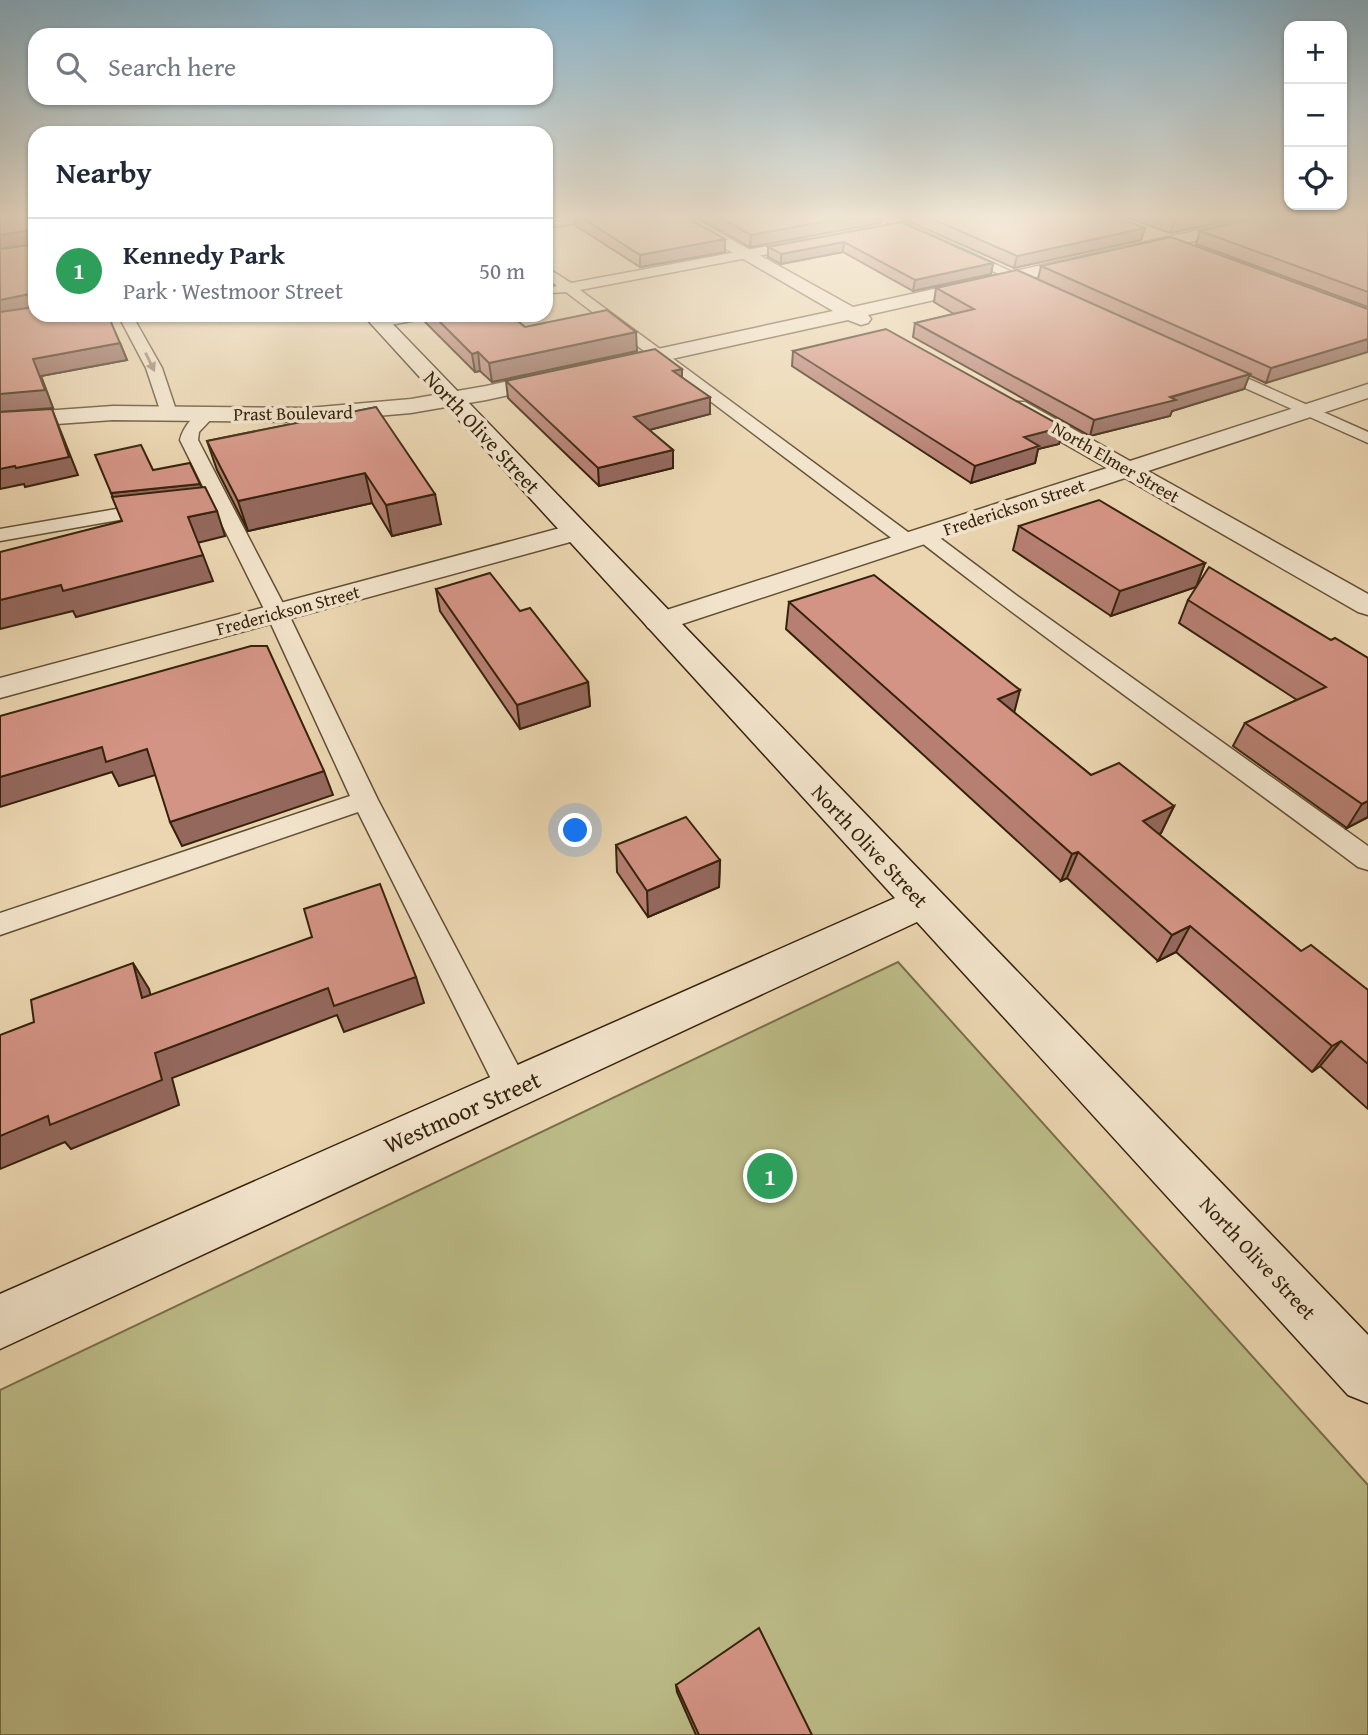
<!DOCTYPE html>
<meta charset="utf-8">
<style>
:root{--surface:#fff;--page:#f2f2f3;--text:#1f2937;--muted:#747a83;--line:#e0e1e3;--accent:#8f2418}
body{margin:0;font-family:"Gentium Book Plus",serif;background:var(--page);color:var(--text)}
.controls{position:absolute;right:21px;top:21px;display:grid;overflow:hidden;border-radius:14px;box-shadow:0 2px 5px #0004}
.controls button{width:63px;height:63px;display:grid;place-items:center;padding:0;border:0;border-bottom:2px solid var(--line);background:var(--surface);color:var(--text);font:35px sans-serif}
.you{position:absolute;left:576px;top:831px;width:24px;height:24px;margin:-18px;border:5px solid #fff;border-radius:50%;background:#1a73e8;box-shadow:0 0 0 10px #1a73e833}
.badge{display:grid;place-items:center;width:46px;height:46px;border-radius:50%;background:var(--accent);color:#fff;font-size:23px;font-weight:700}
.pin{position:absolute;translate:-50% -50%;border:4px solid #fff;box-shadow:0 2px 7px #0006}
.list{margin:0;padding:0;list-style:none}
h2{display:flex;justify-content:space-between;align-items:center;height:91px;margin:0;padding:0 28px;font-size:30px}
h2 small{font-size:23px;font-weight:400;color:var(--muted)}
.list li{display:grid;grid-template-columns:46px 1fr auto;gap:21px;align-items:center;box-sizing:border-box;height:105px;padding:0 28px;border-top:2px solid var(--line)}
.list b{display:block;font-size:26px;white-space:nowrap}
.list p{margin:0;font-size:23px;white-space:nowrap;color:var(--muted)}
.list em{font-size:23px;font-style:normal;color:var(--muted)}
.icon{flex:none;width:38px;height:38px;fill:none;stroke:currentColor;stroke-width:2;stroke-linecap:round;stroke-linejoin:round}
.map{position:relative;flex:none;width:1368px;height:1735px;overflow:hidden}
.search{position:absolute;background:var(--surface);box-shadow:0 2px 5px #0004;left:28px;top:28px;width:525px;height:77px;display:flex;align-items:center;gap:18px;box-sizing:border-box;padding:0 24px;border-radius:21px;color:var(--muted);font-size:26px}
.panel{position:absolute;background:var(--surface);box-shadow:0 2px 5px #0004;left:28px;top:126px;width:525px;height:196px;border-radius:21px}
.map>svg:first-child{display:block}
</style>
<div class="map">
<svg width="1368" height="1735" viewBox="0 0 1368 1735">
<rect width="100%" height="100%" fill="#ebd6b1"/>
<filter id="stains"><feTurbulence type="fractalNoise" baseFrequency=".00286" numOctaves="4"/><feColorMatrix values="0 0 0 0 .2 0 0 0 0 .09 0 0 0 0 .02 0 0 0 .5 -.17"/></filter>
<radialGradient id="worn" r=".72"><stop offset=".6" stop-color="#630" stop-opacity="0"/><stop offset="1" stop-color="#630" stop-opacity=".3"/></radialGradient>
<path fill="#bcbc88" stroke="#796f4a" stroke-width="2" d="M898 962 1368 1485V1735H0V1390Z"/>
<g fill="none" stroke-linecap="round" stroke-linejoin="round">
<defs>
<g id="lane">
<path d="M567 217H593L587 221 546 228V220Z"/>
<path d="M877 217H893L1047 288 1045 291H1035Z"/>
<path d="M806 239 810 240V246L580 290 916 538 919 542 916 546H902L566 292 552 293V287L557 286 546 277V267L571 283Z"/>
<path d="M118 315H132L162 368 177 413 175 417 169 418 161 413 146 368Z"/>
<path d="M399 315H429L427 318 380 327 373 323 375 320Z"/>
<path d="M1213 363 1368 432V443L1207 371 1205 368 1207 365Z"/>
<path d="M208 409 216 414 199 432 198 440 288 613 378 800 525 1079 530 1089 525 1099 513 1104 501 1099 358 812 0 935V913L350 796 266 613 180 440C183 427 195 412 208 409Z"/>
<path d="M157 502 167 508 164 512 0 541V529Z"/>
<path d="M925 530 932 532 1016 595 1368 846V870L1358 867C1212 757 1062 653 918 540L915 536 918 532Z"/>
</g>
<g id="street">
<path d="M671 217H691L853 307 1258 217H1287L1279 222 868 315 871 319 868 323 861 325 848 320 486 400 411 413 308 422 113 420 0 428V414L113 406 308 408 411 399 486 386 833 311Z"/>
<path d="M1368 384V398L1148 471 1368 594V615L1358 612 1125 478 670 628 659 631 648 628 644 622 648 616 1107 468 1009 412 1006 407 1009 402H1025L1130 461Z"/>
<path d="M575 524 585 526 589 532 585 538 0 698V678Z"/>
</g>
<path id="secondary" d="M363 315H384L1368 1335V1403L1348 1395 917 922 0 1349V1294L895 898Z"/>
</defs>
<use href="#lane" stroke="#634f34" stroke-width="3"/>
<use href="#street" stroke="#634f34" stroke-width="3"/>
<use href="#secondary" stroke="#36220b" stroke-width="3"/>
<use href="#lane" fill="#f2e4cc" fill-rule="evenodd"/>
<use href="#street" fill="#f2e4cc" fill-rule="evenodd"/>
<use href="#secondary" fill="#f2e4cc" fill-rule="evenodd"/>
</g>
<g fill="#b67f72" stroke="#36220b" stroke-width="2">
<path d="M35 217V315L120 343 127 360 41 376 53 408 0 412Z"/>
<path d="M575 217H686L725 239V252L640 267 576 226Z"/>
<path d="M696 217H882L881 223 750 247Z"/>
<path d="M899 217H1116L1145 228 1141 240 1014 268Z"/>
<path d="M1125 217H1246L1170 233Z"/>
<path d="M1262 217H1368V307L1196 244 1200 231Z"/>
<path d="M901 222 993 263 991 274 913 291 843 252 781 264 768 257V247Z"/>
<path d="M1041 266 1368 309 1266 383 1249 375 1244 389 1172 411 1170 416 1090 436 913 337 915 323 954 314 934 302 936 288 1038 279Z"/>
<path d="M423 315H510L525 327 637 351 492 382 480 371 475 372 424 321Z"/>
<path d="M793 351 1063 427 1059 444 1038 449 1035 463 971 483 792 366Z"/>
<path d="M682 377 710 414 649 430 673 450V468L599 486 508 398 506 381Z"/>
<path d="M376 407 441 524 392 536 372 503 248 531 217 470 207 441Z"/>
<path d="M1019 526 1205 563 1196 587 1111 616 1013 550Z"/>
<path d="M436 589 520 611 588 682 590 706 520 729 440 611Z"/>
<path d="M1188 600 1331 640 1368 658V817L1347 828 1233 746 1245 723 1297 700 1179 623Z"/>
<path d="M789 602 1014 713 1091 775 1174 806 1161 833 1159 835 1301 951 1368 990V1109L1320 1066 1312 1072 1176 952 1158 961 1067 878 1061 881 786 629Z"/>
<path d="M616 845 720 860 719 887 648 917 617 872Z"/>
<path d="M676 1685 812 1735H696L677 1692Z"/>
</g>
<g fill="#94685d" stroke="#36220b" stroke-width="2">
<path d="M848 217H882L881 223 750 247 751 235Z"/>
<path d="M1194 217H1246L1170 233 1174 221Z"/>
<path d="M1145 228 1141 240 1014 268 1017 256Z"/>
<path d="M31 230 35 245 0 250V235Z"/>
<path d="M725 239V252L640 267V255Z"/>
<path d="M844 242 843 252 781 264V254Z"/>
<path d="M993 263 991 274 913 291 915 280Z"/>
<path d="M29 294 35 310 0 317V300Z"/>
<path d="M636 332 637 351 492 382 489 363Z"/>
<path d="M1368 339V352L1266 383 1271 368Z"/>
<path d="M120 343 127 360 41 376 53 408 0 412V394L33 359Z"/>
<path d="M478 352 480 371 475 372 472 354Z"/>
<path d="M682 369V385L673 371Z"/>
<path d="M1250 374 1244 389 1172 411 1170 416 1090 436 1094 420Z"/>
<path d="M710 397V414L634 434V417Z"/>
<path d="M52 409 78 475 25 487 24 484 0 489V469Z"/>
<path d="M1063 427 1059 444 1038 449 1035 463 971 483 975 466 1024 437Z"/>
<path d="M673 450V468L599 486 598 468Z"/>
<path d="M365 473 372 503 248 531 238 501Z"/>
<path d="M200 484 205 497 116 505 111 493Z"/>
<path d="M435 494 441 524 392 536 386 505Z"/>
<path d="M217 511 225 536 197 543 188 517Z"/>
<path d="M203 555 213 581 76 617 73 611 0 629V600L61 585Z"/>
<path d="M1205 563 1196 587 1111 616 1120 591Z"/>
<path d="M588 682 590 706 520 729 517 705Z"/>
<path d="M1020 690 1013 717 998 699Z"/>
<path d="M102 747 147 749 159 774 119 786 112 772 0 807V777Z"/>
<path d="M324 771 333 795 182 846 170 822Z"/>
<path d="M1368 801V817L1347 828 1362 804Z"/>
<path d="M1174 806 1161 833 1131 848 1143 821Z"/>
<path d="M1078 852 1067 878 1061 881 1072 854Z"/>
<path d="M720 860 719 887 648 917 647 891Z"/>
<path d="M1190 926 1176 952 1158 961 1172 935Z"/>
<path d="M133 963 149 989 158 1024 142 998Z"/>
<path d="M416 977 424 1003 344 1032 337 1015 172 1078 179 1105 71 1149 65 1142 0 1169V1136L155 1053 328 988Z"/>
<path d="M1341 1041 1320 1066 1312 1072 1332 1046Z"/>
</g>
<g fill="#d49485" stroke="#36220b" stroke-width="2">
<path d="M0 217H35V295L29 294 0 300V249L29 245 31 230 0 235Z"/>
<path d="M581 217H686L725 239 640 255Z"/>
<path d="M718 217H848L751 235Z"/>
<path d="M928 217H1116L1145 228 1017 256Z"/>
<path d="M1162 217H1194L1174 221Z"/>
<path d="M1262 217H1349L1368 224V292L1200 231Z"/>
<path d="M901 222 993 263 915 280 844 242 781 254 768 247Z"/>
<path d="M1171 237 1368 309V339L1271 368 1041 266Z"/>
<path d="M1017 270 1250 374 1170 397 1176 400 1094 420 915 323 974 309 936 288Z"/>
<path d="M35 307V315H108L120 343 33 359 45 390 0 394V312Z"/>
<path d="M607 310 636 332 489 363 478 352 472 354 433 315H510L525 327Z"/>
<path d="M886 329 1063 427 1024 437 1039 446 975 466 793 351Z"/>
<path d="M655 349 682 369 673 371 710 397 634 417 673 450 598 468 506 381Z"/>
<path d="M376 407 435 494 386 505 365 473 238 501 207 441Z"/>
<path d="M52 409 69 457 16 468 15 466 0 469V412Z"/>
<path d="M141 445 153 470 190 463 200 484 111 493 95 455Z"/>
<path d="M205 487 217 511 188 517 203 555 63 591 61 585 0 600V552L122 521 112 497Z"/>
<path d="M1099 500 1205 563 1120 591 1019 526Z"/>
<path d="M1209 567 1331 640 1335 638 1368 658V801L1362 804 1245 723 1326 687 1188 600Z"/>
<path d="M490 573 520 611 530 608 588 682 517 705 436 589Z"/>
<path d="M874 575 1020 690 998 699 1091 775 1119 763 1174 806 1143 821 1301 951 1311 945 1368 990V1064L1341 1041 1332 1046 1190 926 1172 935 1078 852 1072 854 789 602Z"/>
<path d="M251 646H267L324 771 170 822 147 749 106 762 102 747 0 777V716Z"/>
<path d="M686 817 720 860 647 891 616 845Z"/>
<path d="M380 884 416 977 334 1006 328 988 155 1053 162 1080 50 1125 48 1116 0 1136V1035L34 1022 31 1000 133 963 142 998 312 937 304 909Z"/>
<path d="M759 1628 812 1735H699L676 1685Z"/>
</g>
<defs><path id="oneway-solid" d="M-6-.8H1V-3.2L6.5 0L1 3.2V.8H-6Z" transform="scale(1.75)"/></defs>
<use fill="#94836c" href="#oneway-solid" transform="translate(150 362) rotate(64)"/>
<linearGradient id="sky" x2="0" y2="1"><stop stop-color="#88b6cf"/><stop offset="0.47" stop-color="#f6eddc"/><stop offset="1" stop-color="#f6eddc" stop-opacity="0"/></linearGradient>
<rect width="1368" height="460" fill="url(#sky)"/>
<g text-anchor="middle" dominant-baseline="central" stroke-width="7" stroke-linejoin="round" paint-order="stroke">
<g font-size="18" fill="#36220b" stroke="#f2e4cc">
<text transform="translate(293 413) rotate(-1)">Prast Boulevard</text>
<text transform="translate(1116 462) rotate(30)">North Elmer Street</text>
<text transform="translate(1014 507) rotate(-18)">Frederickson Street</text>
<text transform="translate(288 610) rotate(-15)">Frederickson Street</text>
</g>
<g font-size="21" fill="#36220b" stroke="#f2e4cc">
<text transform="translate(482 432) rotate(47)">North Olive Street</text>
<text transform="translate(870 846) rotate(47)">North Olive Street</text>
<text transform="translate(1258 1258) rotate(47)">North Olive Street</text>
</g>
<g font-size="24" fill="#36220b" stroke="#f2e4cc">
<text transform="translate(462 1112) rotate(-24)">Westmoor Street</text>
</g>
</g>
<rect width="100%" height="100%" filter="url(#stains)"/>
<rect width="100%" height="100%" fill="url(#worn)"/>
</svg>
<div class="controls">
<button>+</button>
<button>−</button>
<button><svg class="icon" aria-label="locate" viewBox="0 0 24 24"><circle cx="12" cy="12" r="6"/><path d="M12 2v4M12 18v4M2 12h4M18 12h4"/></svg></button>
</div>
<div class="you"></div>
<div class="pin badge" style="left:770px;top:1176px;background:#2e9e5b">1</div>
<div class="search"><svg class="icon" aria-label="search" viewBox="0 0 24 24"><circle cx="10" cy="10" r="6"/><path d="M15 15l6 6"/></svg>Search here</div>
<section class="panel">
<h2>Nearby<small></small></h2>
<ul class="list">
<li><span class="badge" style="background:#2e9e5b">1</span><div><b>Kennedy Park</b><p>Park · Westmoor Street</p></div><em>50 m</em></li>
</ul>
</section>
</div>
